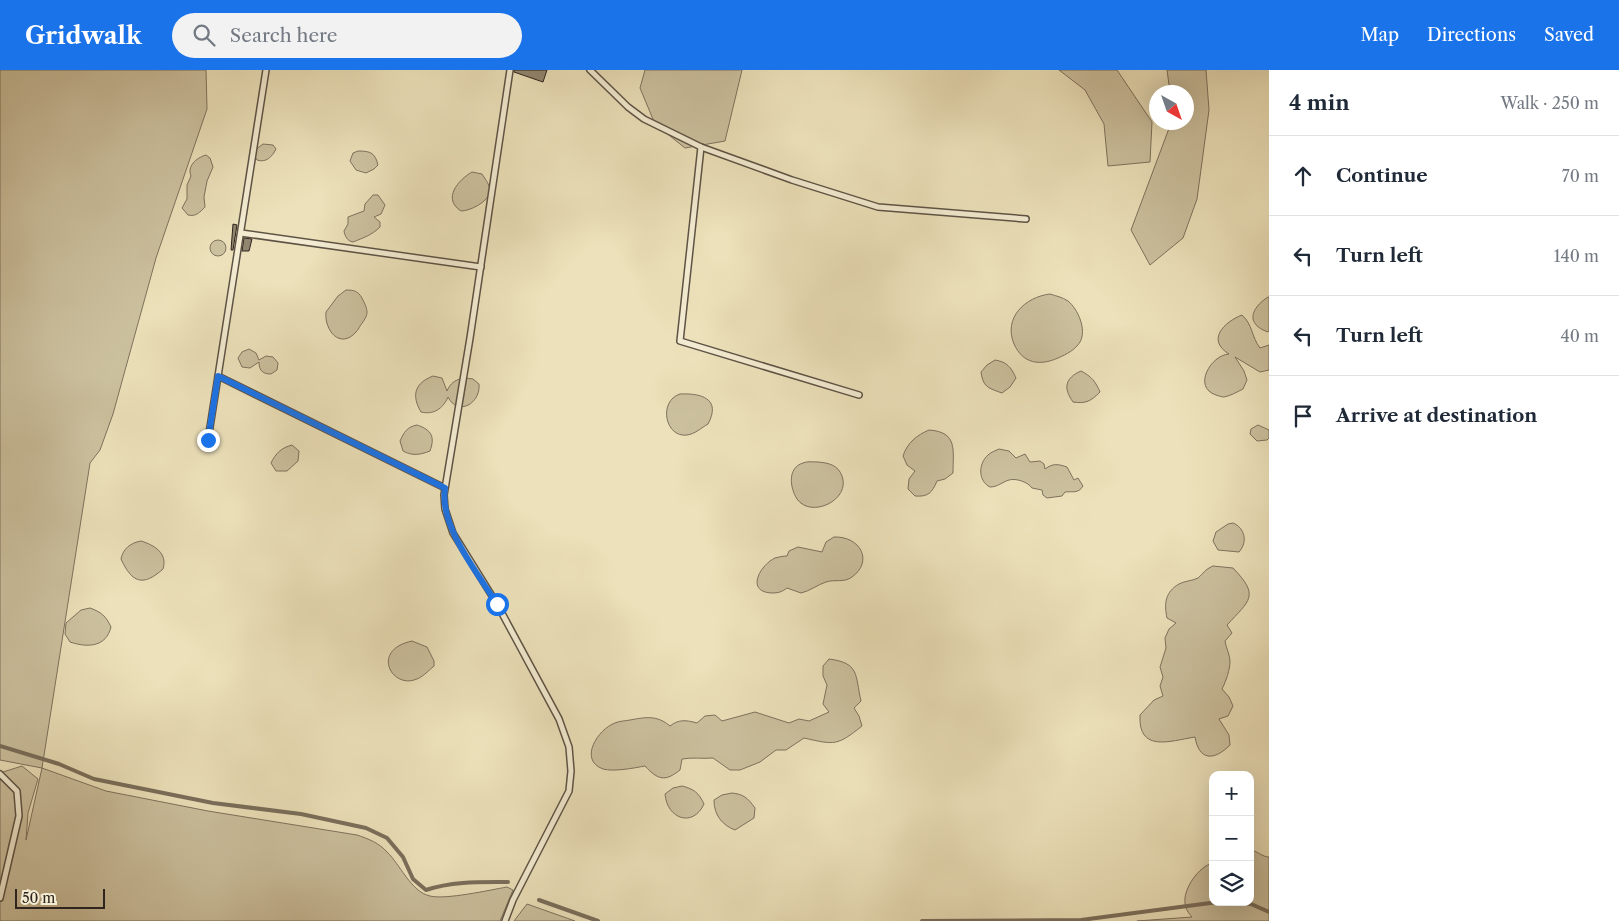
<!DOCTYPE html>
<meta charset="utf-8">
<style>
:root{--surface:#fff;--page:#f2f2f3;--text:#1f2937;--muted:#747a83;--line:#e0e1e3;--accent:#1a73e8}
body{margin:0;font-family:"Libre Caslon Text",serif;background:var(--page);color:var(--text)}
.controls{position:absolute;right:15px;bottom:15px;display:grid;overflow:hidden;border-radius:10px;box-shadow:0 5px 20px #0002}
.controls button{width:45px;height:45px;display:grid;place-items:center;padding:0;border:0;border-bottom:1px solid var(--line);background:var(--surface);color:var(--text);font:25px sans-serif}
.compass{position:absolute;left:1149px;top:15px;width:45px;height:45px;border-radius:50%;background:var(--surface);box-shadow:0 5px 20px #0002;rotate:140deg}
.scale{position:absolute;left:15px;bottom:12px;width:90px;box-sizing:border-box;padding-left:5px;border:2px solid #2f241e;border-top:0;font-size:14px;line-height:18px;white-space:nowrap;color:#2f241e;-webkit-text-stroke:4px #f3ecd2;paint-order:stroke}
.stop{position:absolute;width:15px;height:15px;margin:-11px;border:4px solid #1a73e8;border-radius:50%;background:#fff}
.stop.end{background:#1a73e8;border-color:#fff;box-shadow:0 1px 5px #0008}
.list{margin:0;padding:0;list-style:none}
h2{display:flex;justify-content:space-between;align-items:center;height:65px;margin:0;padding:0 20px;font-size:21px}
h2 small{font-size:16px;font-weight:400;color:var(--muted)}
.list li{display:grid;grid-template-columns:32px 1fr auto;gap:15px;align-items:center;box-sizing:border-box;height:80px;padding:0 20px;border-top:1px solid var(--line)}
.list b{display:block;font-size:19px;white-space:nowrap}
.list em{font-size:16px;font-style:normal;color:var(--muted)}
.icon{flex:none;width:28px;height:28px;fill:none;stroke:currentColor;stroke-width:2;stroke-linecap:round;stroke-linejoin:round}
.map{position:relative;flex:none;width:1269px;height:851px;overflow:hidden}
header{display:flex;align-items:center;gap:30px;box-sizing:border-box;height:70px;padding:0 25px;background:var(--accent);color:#fff}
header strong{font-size:24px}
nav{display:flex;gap:28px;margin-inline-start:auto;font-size:18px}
.search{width:350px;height:45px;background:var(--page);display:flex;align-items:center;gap:12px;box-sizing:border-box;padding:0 18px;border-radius:28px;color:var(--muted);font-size:19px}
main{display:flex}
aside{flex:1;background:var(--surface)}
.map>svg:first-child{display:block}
</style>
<header>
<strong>Gridwalk</strong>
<div class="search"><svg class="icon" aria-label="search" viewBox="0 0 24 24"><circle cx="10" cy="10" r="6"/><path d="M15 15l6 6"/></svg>Search here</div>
<nav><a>Map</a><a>Directions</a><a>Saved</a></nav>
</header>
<main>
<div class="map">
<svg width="1269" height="851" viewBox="0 0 1269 851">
<rect width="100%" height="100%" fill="#ece1ba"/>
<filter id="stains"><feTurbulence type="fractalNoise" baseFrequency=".004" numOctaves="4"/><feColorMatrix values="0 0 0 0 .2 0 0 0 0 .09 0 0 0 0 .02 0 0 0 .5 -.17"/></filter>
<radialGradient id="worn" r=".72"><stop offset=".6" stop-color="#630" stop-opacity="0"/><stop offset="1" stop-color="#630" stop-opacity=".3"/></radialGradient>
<g fill="#ccc19f" stroke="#7e725e">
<path d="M0 0H206L207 39 156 188 113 344 100 380 90 393 42 698 106 721 208 741 357 765C369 769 379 773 387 782 400 794 411 822 430 826 445 830 490 820 507 817L513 820 500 851H0V711L3 702 22 696 38 709 28 743 26 770 42 698 0 690Z"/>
<path d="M645 0H742L725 71 685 78 655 54 640 18Z"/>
<path d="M1059 0H1117L1152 52 1150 92 1108 96 1104 54 1085 20Z"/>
<path d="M1167 0H1206L1209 40 1197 129 1183 168 1150 195 1131 160 1171 53 1186 52V22H1170Z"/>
<path d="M263 74 273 75 276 79C272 87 266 93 257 90L254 85 255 80Z"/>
<path d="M358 81C371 81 375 83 378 95L374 99 366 103 356 100 350 91 353 83Z"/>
<path d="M206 85 210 88 213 97 207 111 204 127 205 137C200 142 196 147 188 145L182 138 187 129V115L191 106C187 96 196 88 206 85Z"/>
<path d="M472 102 482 104C485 109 491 116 490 122 488 132 470 141 461 141 442 129 458 110 472 102Z"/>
<path d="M373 125H378L385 135 381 144 374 147 380 152V157C372 165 363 168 353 172 347 171 345 166 344 161L348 154V147L364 141 365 134Z"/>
<circle cx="218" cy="178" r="8"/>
<path d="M346 220C354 220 358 221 362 228 369 242 369 244 360 256 359 258 358 260 356 262 340 280 324 260 326 242L338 226Z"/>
<path d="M1050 224C1056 226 1062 227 1068 231 1078 239 1087 260 1080 272 1075 280 1067 284 1058 288 1040 296 1023 294 1014 274 1003 248 1025 227 1050 224Z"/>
<path d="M1268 227H1269V261L1268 262C1245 254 1251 238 1268 227Z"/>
<path d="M1242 245C1253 255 1251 266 1260 278L1269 275V300L1260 302 1235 287 1244 301 1247 310 1243 319C1237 322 1230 326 1224 327 1222 327 1219 326 1216 325 1192 317 1211 285 1229 284 1206 270 1224 252 1242 245Z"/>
<path d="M249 279 256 283 259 290 266 286 273 287 278 293 277 300 271 304C262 304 259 300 259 292L250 298 242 297 238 288 242 282Z"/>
<path d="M995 290C1007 292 1011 297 1016 308L1010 317 1002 323C988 318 983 317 981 302L987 295Z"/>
<path d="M1081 301C1091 306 1096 312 1100 322 1091 331 1086 334 1073 332 1063 318 1065 308 1081 301Z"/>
<path d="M433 306 442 308 447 321C452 309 462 307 473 309L479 314C481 333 458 347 448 327 443 339 433 345 421 342 411 325 415 313 433 306Z"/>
<path d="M680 324C700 323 722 328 708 354 701 358 695 364 687 365 665 368 658 331 680 324Z"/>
<path d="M417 355C432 360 435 367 430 381 420 385 412 386 403 381L400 371C404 362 407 357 417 355Z"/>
<path d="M1258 355 1269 360V368L1267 370 1257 371 1250 364 1251 359Z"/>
<path d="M929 360C958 362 953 380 953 403L945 409 937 411C932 423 928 427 915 426L908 419 909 409 915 401 907 395 903 386C907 373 917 365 929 360Z"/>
<path d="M292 375 299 381 298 391 287 401H276L271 393C276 383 281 378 292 375Z"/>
<path d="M999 379 1009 381 1016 388 1025 384 1030 392 1040 391 1044 394 1045 399C1053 393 1058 394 1067 397L1074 410 1078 408 1083 416C1078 424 1073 421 1065 422L1062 426 1047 428 1043 425 1042 420 1032 418C1028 412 1016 408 1009 410 1002 412 998 417 990 417 978 411 978 394 988 385 991 382 995 381 999 379Z"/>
<path d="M818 392C829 393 838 395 842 406 851 430 811 449 797 429 790 418 787 398 803 393 807 391 813 392 818 392Z"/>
<path d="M1233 453C1245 458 1248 472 1239 482L1218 480 1213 471 1216 462 1228 454Z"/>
<path d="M834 467C860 466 874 491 852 507 844 513 835 509 826 512 817 515 810 521 801 523L787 518C782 522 778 523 772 523 745 522 760 495 775 488 779 487 783 486 787 486L789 481 798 477 822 482 826 472Z"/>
<path d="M141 471C154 475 168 483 163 499 143 517 132 513 121 489 123 479 130 473 141 471Z"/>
<path d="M1213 496 1233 498C1260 526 1250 530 1227 555L1232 563 1225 571C1226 578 1230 585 1230 591 1230 600 1226 611 1222 619L1229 627 1233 636 1228 646 1219 649 1229 665 1230 675C1214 691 1199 691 1195 667 1170 671 1138 683 1140 645L1154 630 1163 626 1160 616 1163 607 1160 597 1166 578 1165 568 1169 559 1176 553 1167 548C1164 534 1165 522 1179 514 1184 511 1192 511 1198 508 1204 503 1204 500 1213 496Z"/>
<path d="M90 538C101 542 106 546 111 557 106 577 88 578 70 572L65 564 66 553 81 540Z"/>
<path d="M412 571 427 577 434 591V596C428 601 422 608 414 610 391 617 371 580 412 571Z"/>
<path d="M829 589C860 593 855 605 861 631L854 638 859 646 862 656C837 676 835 675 804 668L786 680H776L760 692 740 700H730L713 688C702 689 693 687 682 689L680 700C665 712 658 710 645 696 634 698 614 702 603 699 578 690 598 659 615 653 619 651 625 651 630 650 646 647 657 645 670 656 679 649 686 650 697 653L705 646 715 645 722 651 755 642 789 653 799 649 809 651 829 642 823 634 827 615 823 606V596Z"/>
<path d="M682 716C694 719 699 723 704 734 693 758 667 749 665 724L673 718Z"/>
<path d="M732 723C743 724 748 728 755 738L754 748 735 760C722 755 714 745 714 730L722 725Z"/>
<path d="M1250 780C1258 781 1262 787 1269 787V851H1137L1192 847C1189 844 1185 838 1185 833 1183 819 1199 796 1213 793V832H1250Z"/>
<path d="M527 834 575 851H514Z"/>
</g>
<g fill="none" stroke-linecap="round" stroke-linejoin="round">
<g stroke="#7a6f5c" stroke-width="4">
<path d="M0 676 59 694 94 709 213 733 301 744 366 758 387 768 403 787 413 809 426 820C452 811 481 812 508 812"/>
<path d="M539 830 598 851"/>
<path d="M922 851 1081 850 1218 832 1251 834 1269 842"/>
</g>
</g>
<g fill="#91866f" stroke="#2f241e">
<path d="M514 0H547L543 12 514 2Z"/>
<path d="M233 154 237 155 233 180H231Z"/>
<path d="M244 168 252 169 249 181H242Z"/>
</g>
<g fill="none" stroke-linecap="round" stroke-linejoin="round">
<defs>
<g id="service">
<path d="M590 0 628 37 644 49 701 77 792 110 878 137 1026 149"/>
<path d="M701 77 680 271 859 325"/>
<path d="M241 163 481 197"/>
<path d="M218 306 445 418"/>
<path d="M208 370 266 0"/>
<path d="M0 704 17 721 19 746 0 828"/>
<path d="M505 851 513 830 569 721 571 701 569 677 559 649 497 534 453 463 445 439 444 425 470 268 510 0"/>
</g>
</defs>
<use href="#service" stroke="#5e5345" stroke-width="8"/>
<use href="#service" stroke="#f3ecd2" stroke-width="5"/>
</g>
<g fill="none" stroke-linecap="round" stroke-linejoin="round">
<path stroke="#1a73e8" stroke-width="6" d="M208 370 218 306 445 418C439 456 477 502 497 534"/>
</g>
<rect width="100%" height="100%" filter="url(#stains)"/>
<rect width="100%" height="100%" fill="url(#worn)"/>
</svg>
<div class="controls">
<button>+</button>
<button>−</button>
<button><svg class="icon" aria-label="layers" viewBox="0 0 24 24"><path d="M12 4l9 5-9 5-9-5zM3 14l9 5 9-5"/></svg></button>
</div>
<svg class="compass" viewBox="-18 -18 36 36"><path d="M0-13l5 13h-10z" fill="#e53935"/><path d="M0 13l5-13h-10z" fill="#747a83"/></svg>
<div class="scale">50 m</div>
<div class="stop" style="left:497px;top:534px"></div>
<div class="stop end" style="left:208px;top:370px"></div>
</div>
<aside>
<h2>4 min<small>Walk · 250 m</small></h2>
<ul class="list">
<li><svg class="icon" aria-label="ahead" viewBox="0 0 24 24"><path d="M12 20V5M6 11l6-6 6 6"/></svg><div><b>Continue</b></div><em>70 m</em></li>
<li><svg class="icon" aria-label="left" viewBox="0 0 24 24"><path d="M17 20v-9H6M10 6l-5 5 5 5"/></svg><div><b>Turn left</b></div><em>140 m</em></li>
<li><svg class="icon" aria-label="left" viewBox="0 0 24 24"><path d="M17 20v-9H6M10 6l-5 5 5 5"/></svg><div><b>Turn left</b></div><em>40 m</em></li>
<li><svg class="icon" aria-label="arrive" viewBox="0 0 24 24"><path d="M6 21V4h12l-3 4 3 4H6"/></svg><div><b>Arrive at destination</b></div></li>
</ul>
</aside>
</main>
